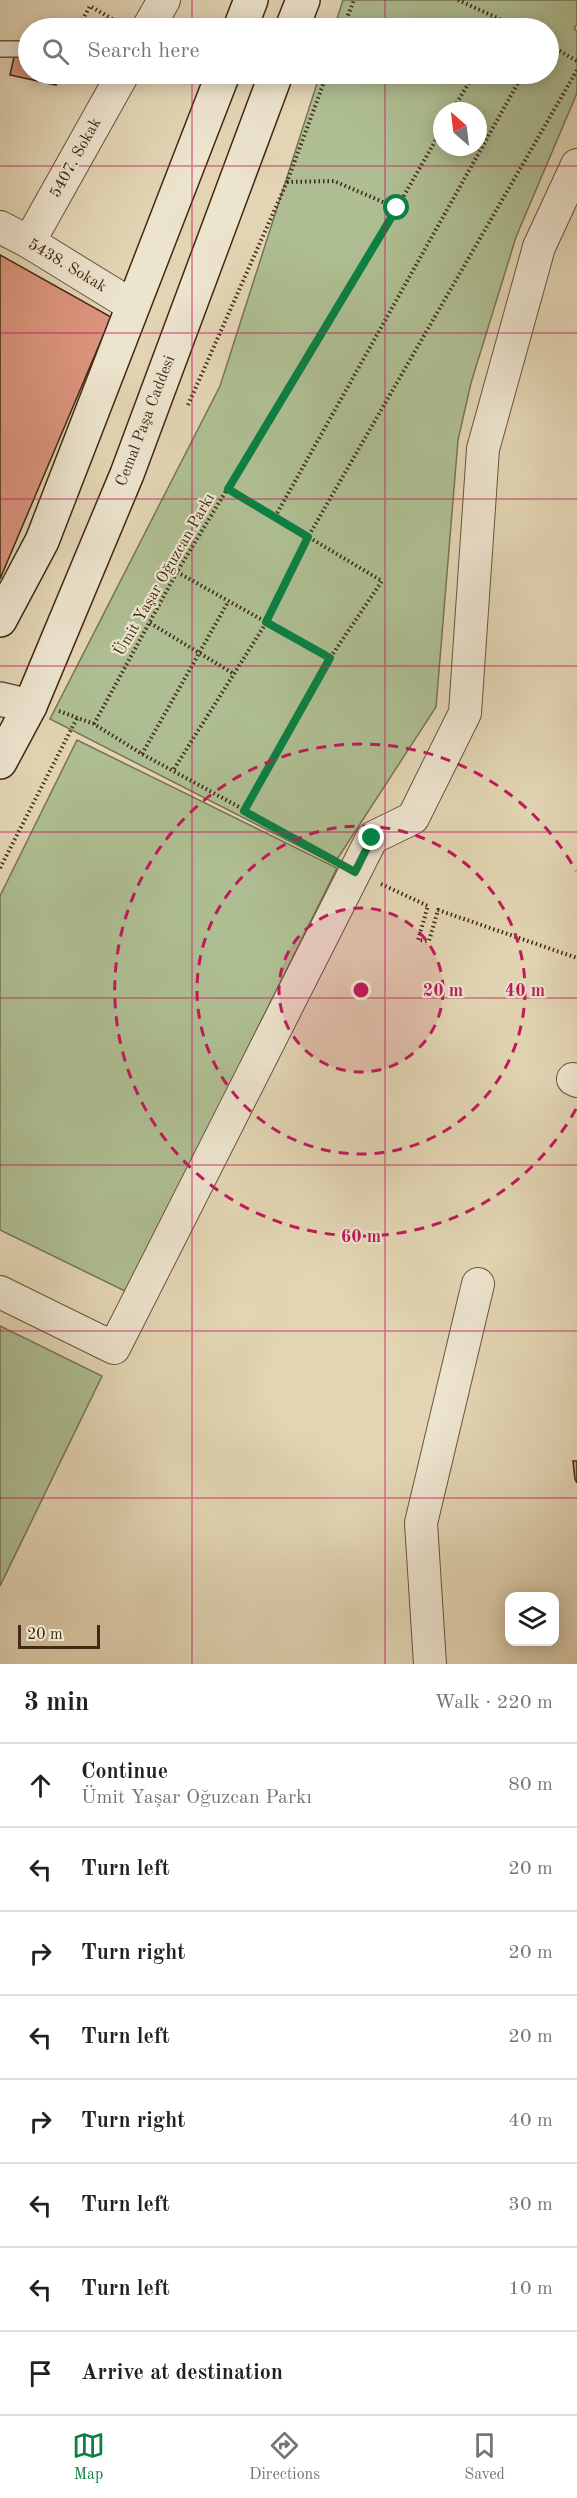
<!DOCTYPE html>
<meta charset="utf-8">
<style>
:root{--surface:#fff;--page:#f2f2f2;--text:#202124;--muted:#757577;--line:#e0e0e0;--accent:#0b8043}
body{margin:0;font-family:"Old Standard TT",serif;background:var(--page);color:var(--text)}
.controls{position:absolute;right:18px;bottom:18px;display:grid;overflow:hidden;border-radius:12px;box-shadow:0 3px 15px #0003}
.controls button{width:54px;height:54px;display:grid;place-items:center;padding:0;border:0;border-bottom:2px solid var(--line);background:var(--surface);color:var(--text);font:30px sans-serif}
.compass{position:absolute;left:433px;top:102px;width:54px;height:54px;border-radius:50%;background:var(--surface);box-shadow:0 3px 15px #0003;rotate:332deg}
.scale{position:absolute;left:18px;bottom:15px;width:82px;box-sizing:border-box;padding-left:6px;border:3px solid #412914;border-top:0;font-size:16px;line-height:21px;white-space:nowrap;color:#412914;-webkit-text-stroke:4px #ede4ce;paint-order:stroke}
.stop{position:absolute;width:18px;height:18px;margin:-14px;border:4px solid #0b8043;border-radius:50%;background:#fff}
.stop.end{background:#0b8043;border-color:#fff;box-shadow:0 2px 6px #0008}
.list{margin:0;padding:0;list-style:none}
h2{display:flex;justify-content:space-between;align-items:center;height:78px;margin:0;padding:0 24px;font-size:26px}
h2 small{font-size:20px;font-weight:400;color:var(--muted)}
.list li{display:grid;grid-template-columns:39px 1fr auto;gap:18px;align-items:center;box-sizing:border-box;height:84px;padding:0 24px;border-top:2px solid var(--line)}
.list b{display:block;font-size:22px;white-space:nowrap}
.list p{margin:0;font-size:20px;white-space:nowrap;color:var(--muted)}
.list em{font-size:20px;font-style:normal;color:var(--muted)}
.icon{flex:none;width:33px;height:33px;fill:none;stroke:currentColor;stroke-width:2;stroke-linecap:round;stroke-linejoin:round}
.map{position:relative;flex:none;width:577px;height:1664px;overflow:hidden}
.search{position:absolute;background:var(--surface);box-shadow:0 3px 15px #0003;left:18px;right:18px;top:18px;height:66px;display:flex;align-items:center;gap:15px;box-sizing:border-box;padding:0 21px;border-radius:33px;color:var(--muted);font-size:22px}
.sheet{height:750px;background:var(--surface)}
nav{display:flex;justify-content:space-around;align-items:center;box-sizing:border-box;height:84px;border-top:2px solid var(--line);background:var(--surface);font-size:16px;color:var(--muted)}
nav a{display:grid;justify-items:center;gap:3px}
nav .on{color:var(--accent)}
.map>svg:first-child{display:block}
</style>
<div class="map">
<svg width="577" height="1664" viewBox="0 0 577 1664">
<rect width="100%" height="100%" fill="#e3d5b4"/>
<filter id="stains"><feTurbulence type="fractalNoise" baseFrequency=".00333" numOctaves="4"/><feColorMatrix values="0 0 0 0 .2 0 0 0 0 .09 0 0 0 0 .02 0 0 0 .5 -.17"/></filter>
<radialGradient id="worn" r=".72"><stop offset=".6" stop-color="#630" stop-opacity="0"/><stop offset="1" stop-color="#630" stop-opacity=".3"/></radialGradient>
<g fill="#aebe92" stroke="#787453" stroke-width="1.5" fill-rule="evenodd">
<path d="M343 0H577V24L574 29 577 31V93L516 237 471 383 458 440 436 707 334 864 50 719 220 386 320 74H548V28H334ZM442 111H478V147H442Z"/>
<path d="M77 740 337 868 127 1292 0 1230V896Z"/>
<path d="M0 1326 102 1376 0 1586Z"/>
</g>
<g fill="#db957d" stroke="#412914" stroke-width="1.5">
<path d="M16 48 28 51V74H59L56 85 10 75Z"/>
<path d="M0 255 111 317 0 579Z"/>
<path d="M573 1461H577V1483L575 1479Z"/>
</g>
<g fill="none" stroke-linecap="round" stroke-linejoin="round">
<defs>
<path id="service" d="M0 49H28"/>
<g id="minor">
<path d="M148 28 164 0"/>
<path d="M0 227 29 242 133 306"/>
<path d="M29 242 123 74"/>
<path d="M573 1079 577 1081"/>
<path d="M0 1292 114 1348 372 838 413 818 465 713 483 449 539 247 577 165"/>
<path d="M430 1664 421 1523 478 1284"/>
</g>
<path id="tertiary" d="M0 699 30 706"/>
<g id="secondary">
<path d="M240 28 251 0"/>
<path d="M292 28 303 0"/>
<path d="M0 620 42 541 223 74"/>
<path d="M0 762 30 706 127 474 276 74"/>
</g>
</defs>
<use href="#service" stroke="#6a543c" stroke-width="18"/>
<use href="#minor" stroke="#6a543c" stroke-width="34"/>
<use href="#tertiary" stroke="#6a543c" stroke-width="36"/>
<use href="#secondary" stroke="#412914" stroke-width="36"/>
<g stroke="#412914" stroke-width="4" stroke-dasharray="1.5 3" stroke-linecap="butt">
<path d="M458 0 519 28"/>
<path d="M78 28 90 6 119 23"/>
<path d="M343 28 354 0"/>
<path d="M499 28 503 21"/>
<path d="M548 44 577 61"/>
<path d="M452 111 474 74"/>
<path d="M287 182 334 181 397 208"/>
<path d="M188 405 287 182 327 74"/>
<path d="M228 489 382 581 330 658 244 811"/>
<path d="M275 517 523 74"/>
<path d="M177 572 330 658"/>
<path d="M150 623 234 674"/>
<path d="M59 711 94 724 142 754 329 856"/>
<path d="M94 724 177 572 397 208 442 129"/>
<path d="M142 754 228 602"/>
<path d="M174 769 266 623 308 537 577 70"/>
<path d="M0 868 77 718"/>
<path d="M381 884 428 906 418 940 429 941 438 910 577 958"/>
</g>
<use href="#service" stroke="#ede4ce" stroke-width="15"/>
<use href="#minor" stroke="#ede4ce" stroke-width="32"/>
<use href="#tertiary" stroke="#ede4ce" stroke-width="33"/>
<use href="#secondary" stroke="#ede4ce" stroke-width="33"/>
</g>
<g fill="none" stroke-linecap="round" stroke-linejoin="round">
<path stroke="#0b8043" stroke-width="8" d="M372 838 355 872 244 811 330 658 266 622 308 537 228 489 397 208"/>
</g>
<path fill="none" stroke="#c2185b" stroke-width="1.5" stroke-opacity="0.55" d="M192 0V28M385 0V28M192 74V1664M385 74V1664M0 166H577M0 333H577M0 499H577M0 666H577M0 832H577M0 998H577M0 1165H577M0 1331H577M0 1498H577"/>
<circle cx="361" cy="990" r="82" fill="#c2185b" fill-opacity=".12"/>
<g fill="none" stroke="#c2185b" stroke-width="3" stroke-dasharray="10 8">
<circle cx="361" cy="990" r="82"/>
<circle cx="361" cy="990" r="164"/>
<path d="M576 1109A246 246 0 1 1 576 871"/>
</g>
<g text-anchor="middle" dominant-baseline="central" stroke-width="4.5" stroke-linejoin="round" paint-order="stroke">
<g font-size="16" fill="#412914" stroke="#ede4ce">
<text transform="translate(76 158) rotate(-61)">5407. Sokak</text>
<text transform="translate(67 266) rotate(31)">5438. Sokak</text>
<text transform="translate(146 421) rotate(-69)">Cemal Paşa Caddesi</text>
<text transform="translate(165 575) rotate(-60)">Ümit Yaşar Oğuzcan Parkı</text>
</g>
</g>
<circle cx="361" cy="990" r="9" fill="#c2185b" stroke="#ede4ce" stroke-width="3"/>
<g font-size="18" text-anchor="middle" font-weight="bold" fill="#c2185b" stroke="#ede4ce" stroke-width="4.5" stroke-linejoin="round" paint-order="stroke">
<text x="443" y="996">20 m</text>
<text x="525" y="996">40 m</text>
<text x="361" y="1242">60 m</text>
</g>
<rect width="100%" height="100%" filter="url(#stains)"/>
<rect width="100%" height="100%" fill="url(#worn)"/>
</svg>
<div class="controls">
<button><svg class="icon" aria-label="layers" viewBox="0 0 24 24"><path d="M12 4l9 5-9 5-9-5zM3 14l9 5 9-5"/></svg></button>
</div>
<svg class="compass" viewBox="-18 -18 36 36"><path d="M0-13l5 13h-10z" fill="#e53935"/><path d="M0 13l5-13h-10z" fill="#757577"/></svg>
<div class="scale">20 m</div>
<div class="stop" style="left:397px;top:208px"></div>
<div class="stop end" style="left:372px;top:838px"></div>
<div class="search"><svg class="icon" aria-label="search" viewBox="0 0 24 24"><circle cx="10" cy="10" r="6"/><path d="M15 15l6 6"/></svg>Search here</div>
</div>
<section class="sheet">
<h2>3 min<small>Walk · 220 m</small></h2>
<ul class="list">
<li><svg class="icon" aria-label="ahead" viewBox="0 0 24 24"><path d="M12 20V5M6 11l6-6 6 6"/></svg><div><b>Continue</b><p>Ümit Yaşar Oğuzcan Parkı</p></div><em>80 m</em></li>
<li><svg class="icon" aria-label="left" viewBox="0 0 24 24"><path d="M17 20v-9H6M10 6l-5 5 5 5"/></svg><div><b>Turn left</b></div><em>20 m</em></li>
<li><svg class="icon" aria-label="right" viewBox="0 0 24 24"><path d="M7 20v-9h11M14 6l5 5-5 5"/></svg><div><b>Turn right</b></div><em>20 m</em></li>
<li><svg class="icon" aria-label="left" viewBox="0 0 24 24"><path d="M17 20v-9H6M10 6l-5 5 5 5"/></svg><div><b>Turn left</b></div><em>20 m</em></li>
<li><svg class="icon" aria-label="right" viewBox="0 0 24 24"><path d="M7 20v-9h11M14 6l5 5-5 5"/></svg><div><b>Turn right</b></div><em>40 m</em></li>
<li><svg class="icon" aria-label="left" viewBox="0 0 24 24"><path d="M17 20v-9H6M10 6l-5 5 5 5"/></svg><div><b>Turn left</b></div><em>30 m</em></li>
<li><svg class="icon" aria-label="left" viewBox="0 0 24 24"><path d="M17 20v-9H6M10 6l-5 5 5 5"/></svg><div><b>Turn left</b></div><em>10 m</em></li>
<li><svg class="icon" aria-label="arrive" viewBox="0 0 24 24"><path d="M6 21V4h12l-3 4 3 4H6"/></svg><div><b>Arrive at destination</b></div></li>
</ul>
</section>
<nav>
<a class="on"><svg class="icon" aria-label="map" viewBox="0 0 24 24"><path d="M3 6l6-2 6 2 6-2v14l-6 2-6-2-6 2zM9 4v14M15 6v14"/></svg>Map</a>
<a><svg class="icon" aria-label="directions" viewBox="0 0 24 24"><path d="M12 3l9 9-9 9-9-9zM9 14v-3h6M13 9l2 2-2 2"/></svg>Directions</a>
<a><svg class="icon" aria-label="saved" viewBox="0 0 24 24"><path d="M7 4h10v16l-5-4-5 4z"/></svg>Saved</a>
</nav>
